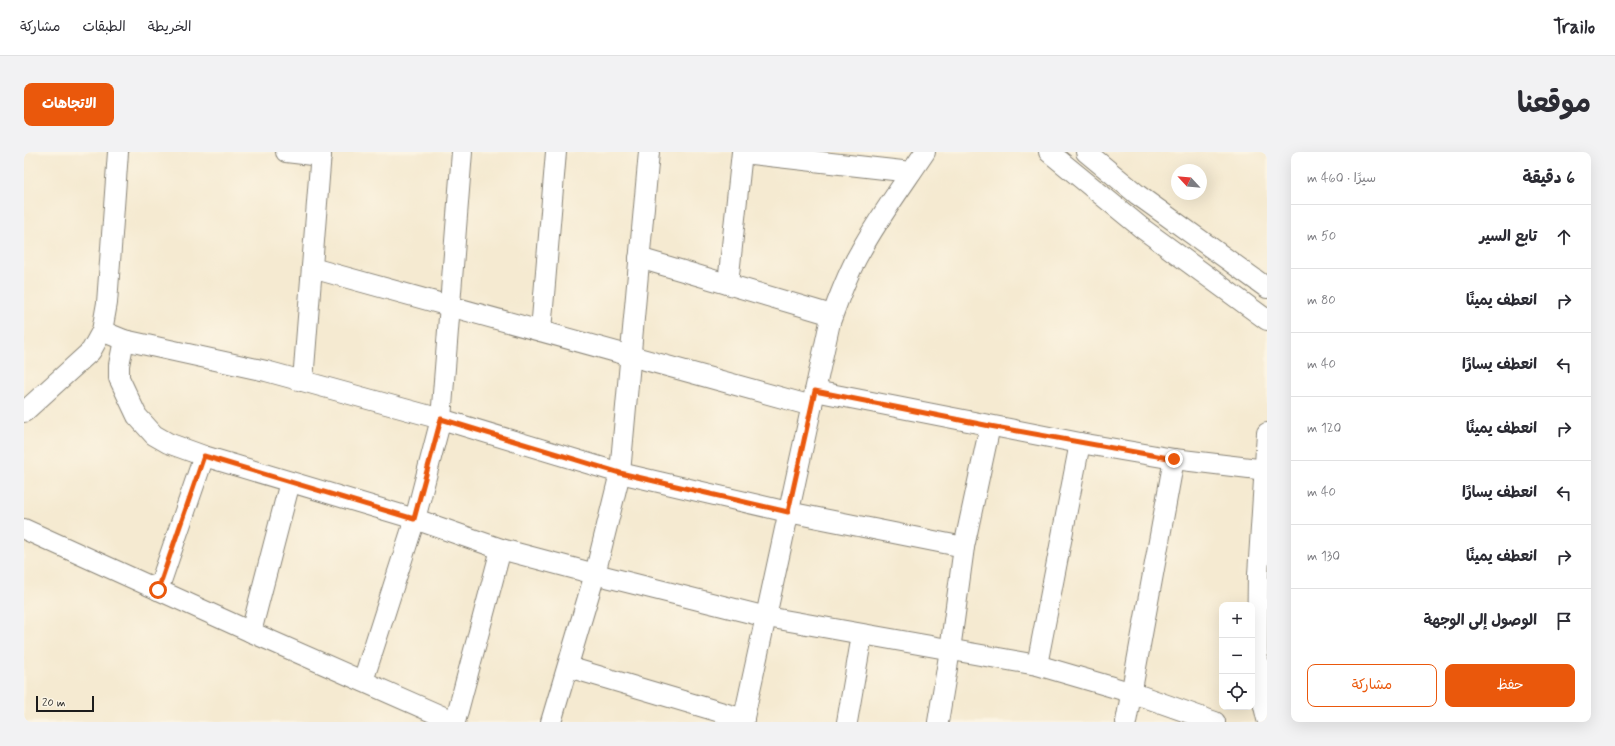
<!DOCTYPE html>
<html lang="ar">
<meta charset="utf-8">
<style>
:root{--surface:#fff;--page:#f2f2f3;--text:#2b2b33;--muted:#7c7c81;--line:#e1e1e2;--accent:#ea580c}
body{margin:0;font-family:Mynerve,"Playpen Sans Arabic",sans-serif;background:var(--page);color:var(--text);direction:rtl}
.controls{position:absolute;right:12px;bottom:12px;display:grid;overflow:hidden;border-radius:8px;box-shadow:0 4px 16px #0002}
.controls button{width:36px;height:36px;display:grid;place-items:center;padding:0;border:0;border-bottom:1px solid var(--line);background:var(--surface);color:var(--text);font:20px sans-serif}
.compass{position:absolute;left:1147px;top:12px;width:36px;height:36px;border-radius:50%;background:var(--surface);box-shadow:0 4px 16px #0002;rotate:296deg}
.scale{position:absolute;left:12px;bottom:10px;width:58px;box-sizing:border-box;padding-left:4px;border:2px solid #1c1c1c;border-top:0;font-size:11px;line-height:14px;white-space:nowrap;color:#1c1c1c;-webkit-text-stroke:3px #fcf5e5;paint-order:stroke}
.stop{position:absolute;width:12px;height:12px;margin:-9px;border:3px solid #ea580c;border-radius:50%;background:#fff}
.stop.end{background:#ea580c;border-color:#fff;box-shadow:0 1px 4px #0008}
.list{margin:0;padding:0;list-style:none}
h2{display:flex;justify-content:space-between;align-items:center;height:52px;margin:0;padding:0 16px;font-size:17px}
h2 small{font-size:13px;font-weight:400;color:var(--muted)}
.list li{display:grid;grid-template-columns:26px 1fr auto;gap:12px;align-items:center;box-sizing:border-box;height:64px;padding:0 16px;border-top:1px solid var(--line)}
.list b{display:block;font-size:15px;white-space:nowrap}
.list em{font-size:13px;font-style:normal;color:var(--muted)}
.actions{display:flex;gap:8px;padding:12px 16px}
.actions a{flex:1;padding:9px 0;border:1px solid var(--accent);border-radius:8px;text-align:center;font-size:14px;color:var(--accent)}
.actions .main{background:var(--accent);color:#fff}
.icon{flex:none;width:22px;height:22px;fill:none;stroke:currentColor;stroke-width:2;stroke-linecap:round;stroke-linejoin:round}
.map{position:relative;flex:none;width:1243px;height:570px;overflow:hidden;direction:ltr;border-radius:8px}
header{display:flex;align-items:center;gap:24px;box-sizing:border-box;height:56px;padding:0 20px;background:var(--surface);border-bottom:1px solid var(--line)}
header strong{font-size:19px}
nav{display:flex;gap:22px;margin-inline-start:auto;font-size:14px}
.intro{display:flex;align-items:center;justify-content:space-between;box-sizing:border-box;height:96px;padding:0 24px}
h1{margin:0;font-size:28px}
.button{padding:10px 18px;border-radius:8px;background:var(--accent);color:#fff;font-size:14px;font-weight:700}
main{display:flex;gap:24px;padding:0 24px}
aside{flex:1;background:var(--surface);border-radius:8px;box-shadow:0 4px 16px #0002}
.map>svg:first-child{display:block}
</style>
<header>
<strong>Trailo</strong>
<nav><a>الخريطة</a><a>الطبقات</a><a>مشاركة</a></nav>
</header>
<div class="intro"><h1>موقعنا</h1><a class="button">الاتجاهات</a></div>
<main>
<aside>
<h2>6 دقيقة<small>سيرًا · 460 m</small></h2>
<ul class="list">
<li><svg class="icon" aria-label="ahead" viewBox="0 0 24 24"><path d="M12 20V5M6 11l6-6 6 6"/></svg><div><b>تابع السير</b></div><em>50 m</em></li>
<li><svg class="icon" aria-label="right" viewBox="0 0 24 24"><path d="M7 20v-9h11M14 6l5 5-5 5"/></svg><div><b>انعطف يمينًا</b></div><em>80 m</em></li>
<li><svg class="icon" aria-label="left" viewBox="0 0 24 24"><path d="M17 20v-9H6M10 6l-5 5 5 5"/></svg><div><b>انعطف يسارًا</b></div><em>40 m</em></li>
<li><svg class="icon" aria-label="right" viewBox="0 0 24 24"><path d="M7 20v-9h11M14 6l5 5-5 5"/></svg><div><b>انعطف يمينًا</b></div><em>120 m</em></li>
<li><svg class="icon" aria-label="left" viewBox="0 0 24 24"><path d="M17 20v-9H6M10 6l-5 5 5 5"/></svg><div><b>انعطف يسارًا</b></div><em>40 m</em></li>
<li><svg class="icon" aria-label="right" viewBox="0 0 24 24"><path d="M7 20v-9h11M14 6l5 5-5 5"/></svg><div><b>انعطف يمينًا</b></div><em>130 m</em></li>
<li><svg class="icon" aria-label="arrive" viewBox="0 0 24 24"><path d="M6 21V4h12l-3 4 3 4H6"/></svg><div><b>الوصول إلى الوجهة</b></div></li>
</ul>
<div class="actions"><a class="main">حفظ</a><a>مشاركة</a></div>
</aside>
<div class="map">
<svg width="1243" height="570" viewBox="0 0 1243 570">
<rect width="100%" height="100%" fill="#fcf5e5"/>
<filter id="ink" filterUnits="userSpaceOnUse"><feTurbulence type="fractalNoise" baseFrequency=".025" numOctaves="2"/><feDisplacementMap in="SourceGraphic" scale="8" xChannelSelector="R" yChannelSelector="G"/><feConvolveMatrix kernelMatrix="1 2 1 2 8 2 1 2 1" color-interpolation-filters="sRGB"/></filter>
<filter id="wash" filterUnits="userSpaceOnUse"><feTurbulence type="fractalNoise" baseFrequency=".012" numOctaves="4" result="noise"/><feDisplacementMap in="SourceGraphic" scale="16" xChannelSelector="R" yChannelSelector="G"/><feGaussianBlur stdDeviation="0.9" result="paint"/><feColorMatrix in="noise" values="0 0 0 0 0 0 0 0 0 0 0 0 0 0 0 0 0 1.4 0 .05"/><feComposite in="paint" operator="in"/></filter>
<g filter="url(#wash)">
<rect width="100%" height="100%" fill="#f5ead1"/>
</g>
<g filter="url(#ink)">
<g fill="none" stroke-linecap="round" stroke-linejoin="round">
<defs>
<g id="street">
<path d="M262 0 297 4"/>
<path d="M1025 0 1119 77 1243 168"/>
<path d="M1062 0 1114 43 1243 136"/>
<path d="M718 1 887 20"/>
<path d="M615 106 808 163"/>
<path d="M288 116 788 254"/>
<path d="M704 132 718 0"/>
<path d="M78 179 83 151 94 0"/>
<path d="M517 179 532 0"/>
<path d="M100 188 95 213V226L113 264 130 283 144 291 180 304 391 367 477 397 571 422 743 465 1013 513 1109 541 1191 570"/>
<path d="M279 229 297 0"/>
<path d="M791 239 1056 291 1150 307 1242 318"/>
<path d="M0 260 67 199 78 179 100 188 242 219 417 267 596 321 764 360 940 395"/>
<path d="M1243 281 1234 423 1233 498 1238 546 1243 567"/>
<path d="M0 377 227 480 431 570"/>
<path d="M134 438 180 304"/>
<path d="M227 480 266 330"/>
<path d="M1013 513 1056 291"/>
<path d="M544 515 720 567"/>
<path d="M339 529 391 367 417 267 438 0"/>
<path d="M431 570 477 397"/>
<path d="M527 570 571 422 596 321 625 0"/>
<path d="M719 570 806 170C815 146 823 122 836 100 855 65 879 33 901 0"/>
<path d="M823 570 838 483"/>
<path d="M914 570 926 498 940 395 966 274"/>
<path d="M1102 570 1150 307"/>
</g>
</defs>
<use href="#street" stroke="#888376" stroke-width="22"/>
<use href="#street" stroke="#fff" stroke-width="20"/>
</g>
</g>
<g fill="none" stroke-linecap="round" stroke-linejoin="round" filter="url(#ink)">
<path stroke="#ea580c" stroke-width="5" d="M134 438 180 304 390 367 417 267 596 321 764 360 791 239 966 274 1150 307"/>
</g>
</svg>
<div class="controls">
<button>+</button>
<button>−</button>
<button><svg class="icon" aria-label="locate" viewBox="0 0 24 24"><circle cx="12" cy="12" r="6"/><path d="M12 2v4M12 18v4M2 12h4M18 12h4"/></svg></button>
</div>
<svg class="compass" viewBox="-18 -18 36 36"><path d="M0-13l5 13h-10z" fill="#e53935"/><path d="M0 13l5-13h-10z" fill="#7c7c81"/></svg>
<div class="scale">20 m</div>
<div class="stop" style="left:134px;top:438px"></div>
<div class="stop end" style="left:1150px;top:307px"></div>
</div>
</main>
